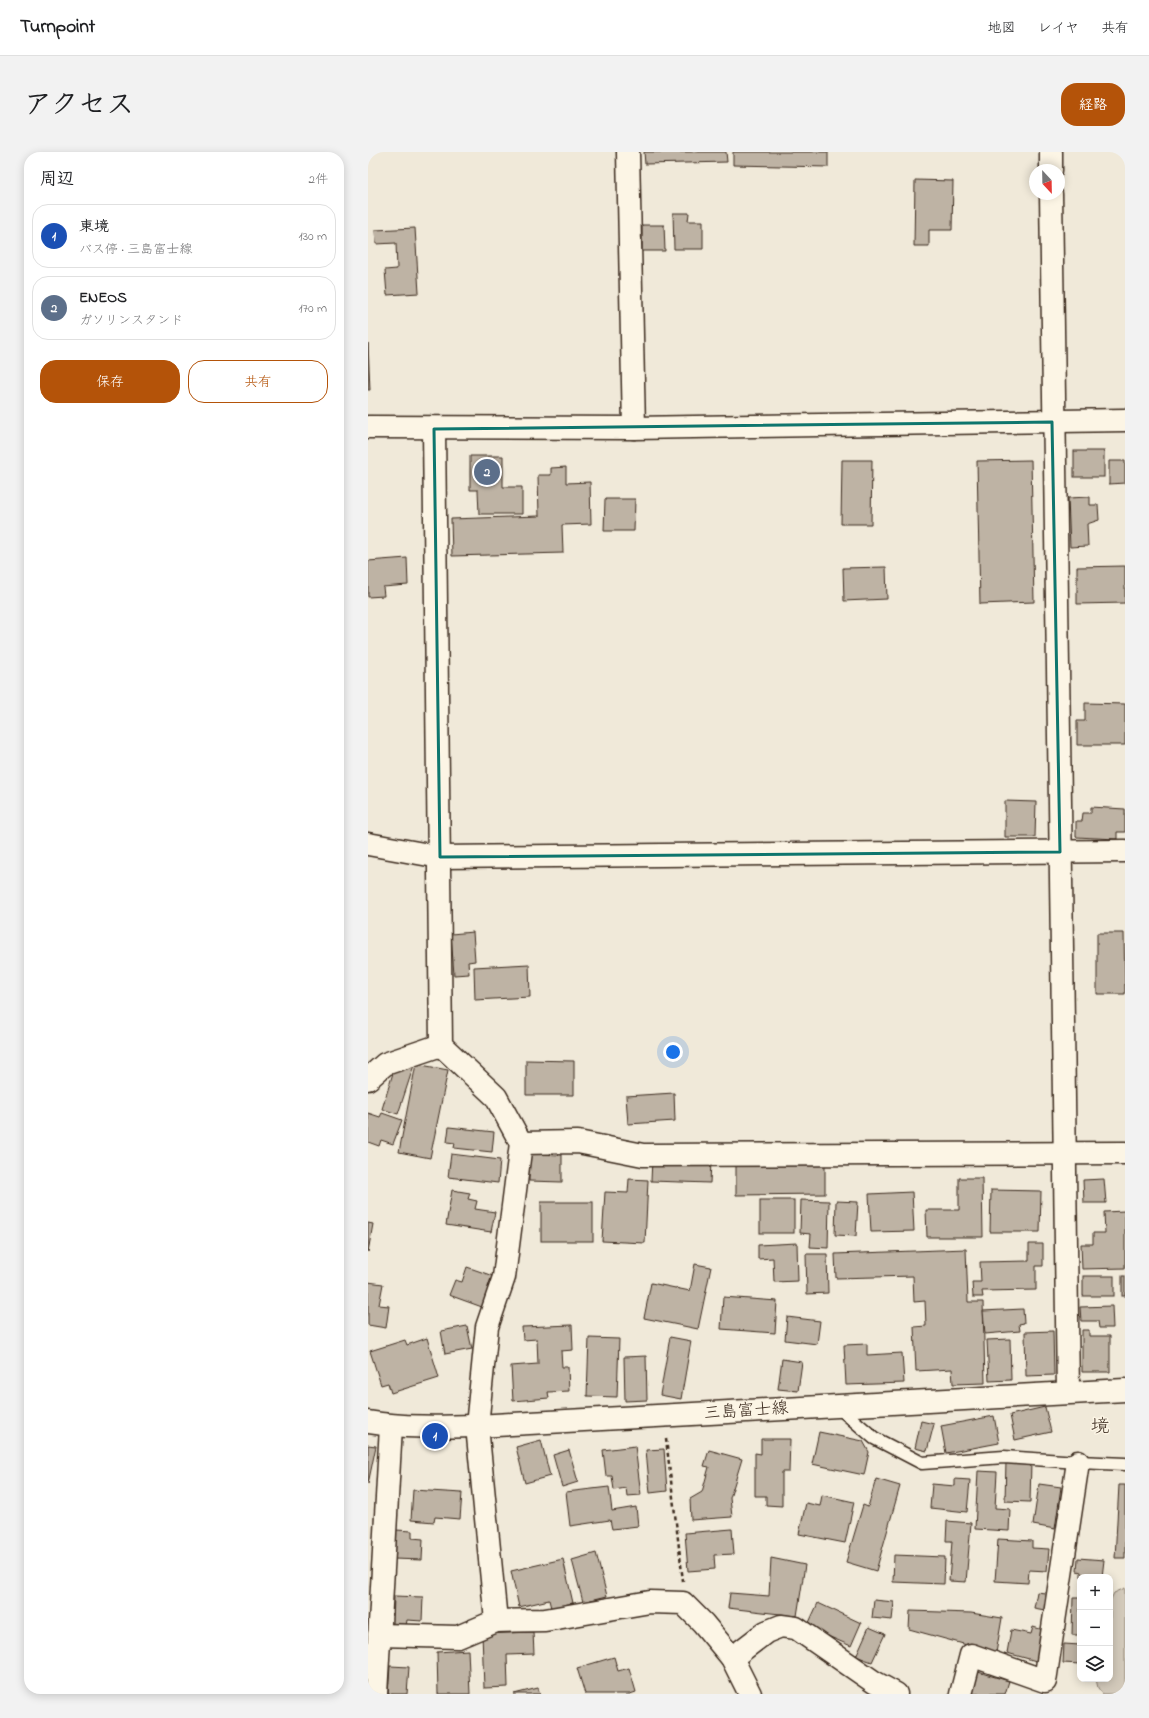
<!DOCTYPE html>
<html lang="ja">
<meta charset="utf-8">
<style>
:root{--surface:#fff;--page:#f2f2f2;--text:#202124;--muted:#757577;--line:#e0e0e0;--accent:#b45309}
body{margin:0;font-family:"Indie Flower","Klee One",sans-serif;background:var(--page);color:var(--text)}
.controls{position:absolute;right:12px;bottom:12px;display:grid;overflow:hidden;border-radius:8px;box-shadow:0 2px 10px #0003}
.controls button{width:36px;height:36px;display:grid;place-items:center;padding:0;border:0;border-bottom:1px solid var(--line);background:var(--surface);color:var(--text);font:20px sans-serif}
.compass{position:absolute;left:661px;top:12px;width:36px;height:36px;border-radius:50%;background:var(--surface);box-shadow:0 2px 10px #0003;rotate:158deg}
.you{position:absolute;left:305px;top:900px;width:14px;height:14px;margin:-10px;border:3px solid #fff;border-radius:50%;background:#1a73e8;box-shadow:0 0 0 6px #1a73e833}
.badge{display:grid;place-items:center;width:26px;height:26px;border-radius:50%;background:var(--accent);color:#fff;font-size:13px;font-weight:700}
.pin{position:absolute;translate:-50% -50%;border:2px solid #fff;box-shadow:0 1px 4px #0006}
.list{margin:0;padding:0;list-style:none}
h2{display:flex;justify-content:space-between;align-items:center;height:52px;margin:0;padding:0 16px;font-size:17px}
h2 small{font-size:13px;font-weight:400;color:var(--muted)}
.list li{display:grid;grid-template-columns:26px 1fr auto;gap:12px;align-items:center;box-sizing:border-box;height:64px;margin:0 8px 8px;padding:0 8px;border:1px solid var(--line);border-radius:16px}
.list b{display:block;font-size:15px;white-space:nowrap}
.list p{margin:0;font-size:13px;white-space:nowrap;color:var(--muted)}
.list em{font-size:13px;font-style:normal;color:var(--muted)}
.actions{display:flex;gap:8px;padding:12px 16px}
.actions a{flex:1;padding:9px 0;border:1px solid var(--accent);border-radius:16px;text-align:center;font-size:14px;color:var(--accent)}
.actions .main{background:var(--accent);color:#fff}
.icon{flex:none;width:22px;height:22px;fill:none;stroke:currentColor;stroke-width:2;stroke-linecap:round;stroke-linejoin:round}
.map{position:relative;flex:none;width:757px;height:1542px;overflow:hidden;border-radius:16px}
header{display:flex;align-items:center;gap:24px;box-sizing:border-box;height:56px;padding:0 20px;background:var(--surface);border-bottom:1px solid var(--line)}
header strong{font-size:19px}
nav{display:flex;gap:22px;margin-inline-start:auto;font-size:14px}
.intro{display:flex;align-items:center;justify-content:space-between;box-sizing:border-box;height:96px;padding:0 24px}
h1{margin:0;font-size:28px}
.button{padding:10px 18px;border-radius:16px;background:var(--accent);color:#fff;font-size:14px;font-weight:700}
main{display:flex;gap:24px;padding:0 24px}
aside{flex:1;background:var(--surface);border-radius:16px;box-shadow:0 2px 10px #0003}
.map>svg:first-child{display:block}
</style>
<header>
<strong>Turnpoint</strong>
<nav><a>地図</a><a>レイヤ</a><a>共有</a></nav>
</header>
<div class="intro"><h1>アクセス</h1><a class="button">経路</a></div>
<main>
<aside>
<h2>周辺<small>2件</small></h2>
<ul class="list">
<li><span class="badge" style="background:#1a4fb4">1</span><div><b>東境</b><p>バス停 · 三島富士線</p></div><em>130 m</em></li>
<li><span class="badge" style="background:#5c6f8a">2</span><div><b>ENEOS</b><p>ガソリンスタンド</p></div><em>170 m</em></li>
</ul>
<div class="actions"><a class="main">保存</a><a>共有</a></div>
</aside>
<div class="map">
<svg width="757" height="1542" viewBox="0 0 757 1542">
<rect width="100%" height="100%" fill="#f0e9d9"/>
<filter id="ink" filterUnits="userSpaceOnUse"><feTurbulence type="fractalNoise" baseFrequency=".025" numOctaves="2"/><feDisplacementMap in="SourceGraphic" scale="8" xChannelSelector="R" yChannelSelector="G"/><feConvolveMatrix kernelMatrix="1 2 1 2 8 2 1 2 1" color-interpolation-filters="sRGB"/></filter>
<g filter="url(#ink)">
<path fill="#d2c9ba" stroke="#867a6c" d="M757 1436V1542H735L730 1536 728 1527H742V1449L746 1441Z"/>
<g fill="#beb3a4" stroke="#3b2a1e">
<path d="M276 0H358L359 10 277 12Z"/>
<path d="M365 0H460V15L365 13Z"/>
<path d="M547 28 585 29 584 78H561V94H546Z"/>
<path d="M305 61H321L320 69H335V97H306Z"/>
<path d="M274 73H296L297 99H274Z"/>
<path d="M47 76 51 141 19 143 17 118 29 117 28 91 8 92 7 78Z"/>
<path d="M0 191 2 238H0Z"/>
<rect x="706" y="299" width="30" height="26"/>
<path d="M102 304H135V335H154V362H111L110 338H102Z"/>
<path d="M474 308H504L503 372H473Z"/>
<path d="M663 308 666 450 612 452 609 309Z"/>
<path d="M741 309H757V331L741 332Z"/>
<path d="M198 315V331L222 330 223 372 194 373 195 401 84 404 83 367 171 364 170 323H183V316Z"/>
<path d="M722 345V353H730L731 368 719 372 720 394 702 395 700 346Z"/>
<path d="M237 347H267L266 379H236Z"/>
<path d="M39 406 40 433 15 435 16 444 0 445V409Z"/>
<path d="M757 414V451L709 452V415Z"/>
<path d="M518 415 519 447 476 449 475 416Z"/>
<path d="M717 551 757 552V593H709V569H717Z"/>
<path d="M637 649 668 650 667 685H637Z"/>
<path d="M723 655 757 657V680H749V687L708 685V669H714L715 661H723Z"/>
<path d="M105 780 107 809 100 810 101 822 86 823 83 782Z"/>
<path d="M729 781H756L757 842H729Z"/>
<path d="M161 812 162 845 107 848 106 815Z"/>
<path d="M158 908 206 909V943H158Z"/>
<path d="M48 912 80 918 62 1006 31 1000Z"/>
<path d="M46 913 30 962 14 957 25 921Z"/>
<path d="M306 941 307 969 260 972 258 944Z"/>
<path d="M0 961 12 965 14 961 34 968 25 992 13 988 11 994 0 990Z"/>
<path d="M81 975 126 980 124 1000 86 996 87 991 79 990Z"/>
<path d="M83 1002 132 1008 130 1031 80 1025Z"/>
<path d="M161 1002 194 1003V1030L161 1029Z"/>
<path d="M284 1007 343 1009 342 1031 283 1029Z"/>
<path d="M457 1012V1042L368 1043V1013Z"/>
<path d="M591 1026H614L615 1085H559L558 1058H591Z"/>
<path d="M261 1027 280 1028 277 1091 234 1089 237 1040 260 1041Z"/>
<path d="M736 1027 738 1051H716L715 1028Z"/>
<path d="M84 1038 102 1041 100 1047 109 1049 107 1057 127 1060 123 1080 78 1073Z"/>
<path d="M623 1038 673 1039 672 1080H622Z"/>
<path d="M544 1040 546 1079 503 1080 501 1042Z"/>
<rect x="392" y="1048" width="34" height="33"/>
<path d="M433 1048 461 1049 460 1096 442 1095 443 1082 432 1081Z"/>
<path d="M468 1049 490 1050 488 1084 467 1083Z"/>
<rect x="173" y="1050" width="52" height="39"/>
<path d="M757 1059V1116L714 1117 713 1092H725V1081H737L736 1060Z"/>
<path d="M0 1071 5 1072 0 1100Z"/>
<path d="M429 1091 430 1129 406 1130 405 1106 390 1107V1093Z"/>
<path d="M661 1092H675V1114H668V1138L614 1139 615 1145H605L604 1130H613L612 1110 661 1109Z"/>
<path d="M598 1097 600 1150H615L617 1231 585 1232 584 1217 548 1219 546 1175 558 1174 557 1149 546 1150 545 1124 468 1126 467 1102Z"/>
<path d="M438 1102H459L460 1141 439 1142Z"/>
<path d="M327 1112 343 1115 330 1177 276 1166 283 1131 322 1139Z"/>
<path d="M99 1115 125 1124 114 1155 81 1143 87 1128 94 1130Z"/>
<rect x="715" y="1124" width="31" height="20"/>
<rect x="754" y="1124" width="3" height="20"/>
<path d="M0 1130 15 1132 11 1153 21 1154 18 1176 0 1173Z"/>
<path d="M355 1145 409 1149 407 1181 353 1177Z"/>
<path d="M744 1154 745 1176H731L730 1169H713L712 1155Z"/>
<path d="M655 1157 656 1171 651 1172 652 1179 617 1182 615 1159Z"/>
<path d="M419 1165 452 1169 449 1192 417 1188Z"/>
<path d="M204 1173 205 1198 193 1199 194 1215H200L201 1239 180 1240 181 1246 145 1249 143 1214 170 1212 169 1187 155 1188 154 1175Z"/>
<path d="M99 1174 104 1197 77 1202 73 1179Z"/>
<path d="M714 1178H721V1184H742V1220H714Z"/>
<path d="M685 1179 686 1223 658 1224 657 1180Z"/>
<path d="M302 1185 323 1189 313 1247 292 1243Z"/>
<path d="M59 1186 71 1226 23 1241 20 1231 13 1233 2 1199 37 1188 39 1193Z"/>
<path d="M221 1186 251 1187 249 1245 219 1244Z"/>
<path d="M642 1187 643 1228 621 1229 619 1188Z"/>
<path d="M499 1192V1203L534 1201 536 1231 478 1233 476 1193Z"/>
<path d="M278 1204 279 1248 257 1249 256 1205Z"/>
<path d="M414 1207 434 1210 430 1239 410 1237Z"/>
<path d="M677 1255 683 1280 647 1288 642 1263Z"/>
<path d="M626 1264 631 1291 578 1301 573 1274Z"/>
<path d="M553 1269 566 1272 559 1299 547 1296Z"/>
<path d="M451 1280 495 1289 501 1300 496 1323 444 1312Z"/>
<path d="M393 1287H422L421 1320H414V1354L398 1353V1344H387V1301L393 1302Z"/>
<path d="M173 1288 182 1324 157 1331 148 1295Z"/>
<path d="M0 1293 8 1294 0 1332Z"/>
<path d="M267 1294 273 1343 259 1344 258 1336 246 1338 244 1324H238L235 1298Z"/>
<path d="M296 1297 299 1339 282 1341 278 1298Z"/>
<path d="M201 1298 210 1330 194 1335 185 1303Z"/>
<path d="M341 1298 374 1307 362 1346 364 1365 323 1368 322 1347 334 1340 341 1315 336 1314Z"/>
<path d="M638 1309 663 1310 662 1350 637 1349Z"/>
<path d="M610 1319 629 1320 627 1356 642 1357 641 1379 607 1377Z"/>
<path d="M508 1327 532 1334 508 1419 478 1410 495 1353 500 1355Z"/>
<path d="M587 1327 602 1328 599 1360 562 1356 564 1332 587 1334Z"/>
<path d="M671 1332 693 1335 687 1377 665 1373Z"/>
<path d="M751 1333H757V1406H747Z"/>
<path d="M241 1335 244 1359 268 1355 270 1374 244 1377 242 1368 202 1374 198 1340Z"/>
<path d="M45 1338 94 1341 92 1367 67 1365 66 1370 43 1368Z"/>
<path d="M454 1343 486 1350 477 1391 431 1382 438 1351 452 1354Z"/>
<path d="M579 1369 603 1371 598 1430 581 1429 584 1389H578Z"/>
<path d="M364 1377 366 1402 346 1403 347 1417 320 1419 317 1381Z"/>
<path d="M28 1378 44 1379V1386L55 1387 54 1408 26 1407Z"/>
<path d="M630 1387 664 1389V1396L681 1397 679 1419 661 1418 660 1431 627 1429Z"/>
<path d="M228 1401 239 1444 215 1450 204 1408Z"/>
<path d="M526 1403 577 1405 576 1432 525 1430Z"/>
<path d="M403 1406 437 1413 429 1464 360 1456 362 1441 401 1444Z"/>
<path d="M710 1406 736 1408 734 1425H713V1420L709 1419Z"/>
<path d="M195 1407 205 1451 183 1456 181 1448 151 1455 143 1419Z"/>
<path d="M669 1440 685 1442 682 1459 666 1456Z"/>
<path d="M26 1444 55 1445 54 1469 39 1468 38 1474H25Z"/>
<path d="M705 1446H712V1483H704Z"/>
<path d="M506 1448 526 1450 524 1468 504 1466Z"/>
<path d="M450 1451 493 1471 483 1494 439 1475Z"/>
<path d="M542 1459 603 1461 634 1466 628 1501 541 1477Z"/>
<path d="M501 1475 517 1482 504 1510 488 1504Z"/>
<path d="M665 1475 679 1479 672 1510 639 1501 643 1478 663 1482Z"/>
<path d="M165 1480 166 1502 139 1503 140 1535 116 1536 114 1482Z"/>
<path d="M696 1492 712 1493V1512L695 1511Z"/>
<path d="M100 1498 102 1542H70L69 1500Z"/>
<path d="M246 1505 250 1519 261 1516 268 1540 262 1542H217L209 1516Z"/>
<path d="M22 1514 41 1515 39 1542H20Z"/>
<path d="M610 1520 641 1529 637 1542H602Z"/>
<path d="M170 1536 172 1542H146Z"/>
</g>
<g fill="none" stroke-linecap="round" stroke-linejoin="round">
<defs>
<path id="lane" d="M469 1254 506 1286 554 1311 636 1305 710 1310 757 1312"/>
<g id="street">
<path d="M260 0 266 276"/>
<path d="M683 0V18"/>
<path d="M683 42C686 441 698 841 700 1240"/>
<path d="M66 277 73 893 128 945 153 991 210 990 275 1003 757 1001"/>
<path d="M0 692 72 705 757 699"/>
<path d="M0 927 17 912 73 893"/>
<path d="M128 1469 109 1274 119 1175 136 1125 153 991"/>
<path d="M11 1483 90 1485 128 1469 177 1468 282 1450 315 1451 335 1471 364 1506 382 1542"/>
<path d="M364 1506 398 1480 413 1474 428 1476 506 1530 528 1542"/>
<path d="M8 1542 23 1274"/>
<path d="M593 1542 603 1503 677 1529 710 1310"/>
</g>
<path id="secondary" d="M0 275 266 276 757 268"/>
<path id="primary" d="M0 1270C36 1276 72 1275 109 1274L757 1238"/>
</defs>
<use href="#lane" stroke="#3b2a1e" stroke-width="15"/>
<use href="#street" stroke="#3b2a1e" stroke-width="25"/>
<use href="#secondary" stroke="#3b2a1e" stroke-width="25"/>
<use href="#primary" stroke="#3b2a1e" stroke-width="25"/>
<path stroke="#3b2a1e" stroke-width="2.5" stroke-dasharray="4 3" stroke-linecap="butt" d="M298 1287 315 1429"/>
<use href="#lane" stroke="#fcf5e5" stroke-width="12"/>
<use href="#street" stroke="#fcf5e5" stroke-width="22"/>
<use href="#secondary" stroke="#fcf5e5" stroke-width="22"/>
<use href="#primary" stroke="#fcf5e5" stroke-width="22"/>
</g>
</g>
<path fill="none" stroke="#0f766e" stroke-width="3" stroke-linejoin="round" d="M684 270 692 700 72 705 66 277Z"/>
<g text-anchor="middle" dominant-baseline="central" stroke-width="3" stroke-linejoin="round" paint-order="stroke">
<g font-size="17" fill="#3b2a1e" stroke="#fcf5e5">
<text transform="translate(378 1259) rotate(-4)">三島富士線</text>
</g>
<g font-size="19" fill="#3b2a1e" stroke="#fcf5e5">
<text x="732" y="1275">境</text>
</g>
</g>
</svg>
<div class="controls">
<button>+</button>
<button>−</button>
<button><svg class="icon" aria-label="layers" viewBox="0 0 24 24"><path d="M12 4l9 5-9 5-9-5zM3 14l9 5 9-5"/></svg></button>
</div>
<svg class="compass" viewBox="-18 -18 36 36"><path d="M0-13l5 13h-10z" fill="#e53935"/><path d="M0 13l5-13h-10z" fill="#757577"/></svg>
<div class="you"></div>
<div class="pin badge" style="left:67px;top:1284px;background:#1a4fb4">1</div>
<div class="pin badge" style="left:119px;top:320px;background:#5c6f8a">2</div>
</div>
</main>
